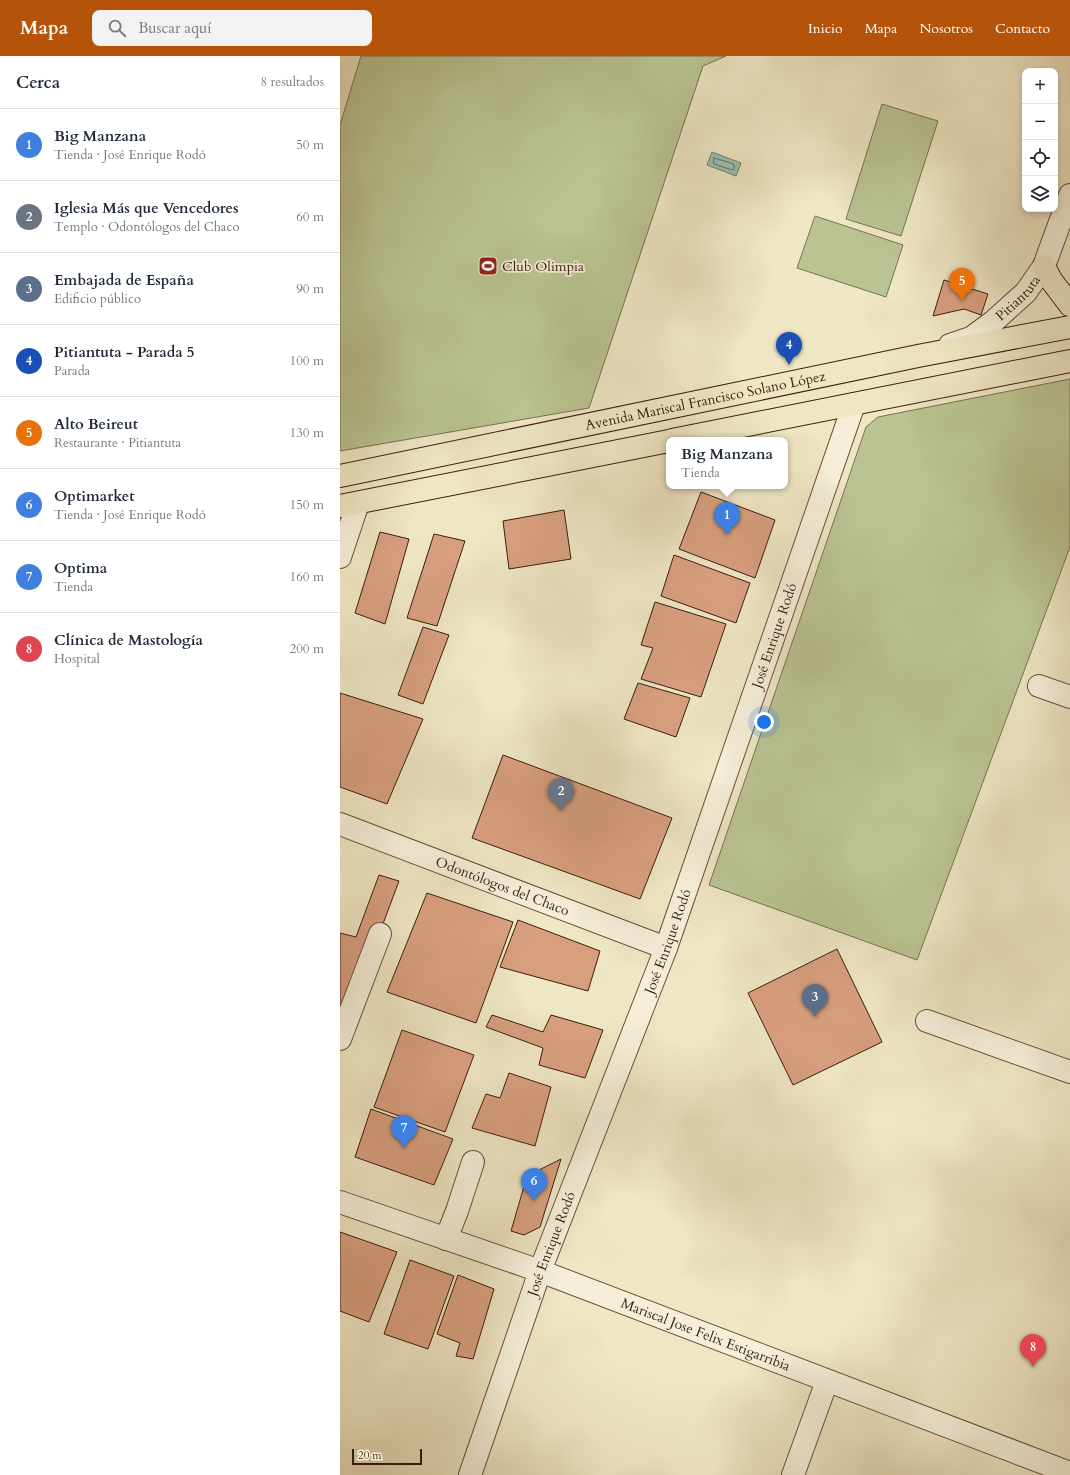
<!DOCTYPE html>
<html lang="es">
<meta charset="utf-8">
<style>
:root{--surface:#fff;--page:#f2f2f3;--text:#1f2937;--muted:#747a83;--line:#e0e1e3;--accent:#b45309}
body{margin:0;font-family:Cardo,serif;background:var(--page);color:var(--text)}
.controls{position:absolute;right:12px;top:12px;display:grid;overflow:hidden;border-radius:8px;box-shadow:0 2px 6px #0003}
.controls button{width:36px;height:36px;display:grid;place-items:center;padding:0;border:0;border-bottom:1px solid var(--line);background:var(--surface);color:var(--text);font:20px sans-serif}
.scale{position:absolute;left:12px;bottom:10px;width:70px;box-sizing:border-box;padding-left:4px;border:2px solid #3a1e0d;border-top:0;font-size:11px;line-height:14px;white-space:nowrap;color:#3a1e0d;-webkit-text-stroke:3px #f5efd9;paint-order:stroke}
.you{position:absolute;left:424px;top:666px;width:14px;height:14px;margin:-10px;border:3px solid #fff;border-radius:50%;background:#1a73e8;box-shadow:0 0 0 6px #1a73e833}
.badge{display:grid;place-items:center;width:26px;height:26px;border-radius:50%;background:var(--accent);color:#fff;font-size:13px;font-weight:700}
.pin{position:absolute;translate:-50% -33px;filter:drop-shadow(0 1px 2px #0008)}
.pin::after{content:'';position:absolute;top:21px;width:14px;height:12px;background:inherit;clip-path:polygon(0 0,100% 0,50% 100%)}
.popup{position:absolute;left:326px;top:381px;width:122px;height:52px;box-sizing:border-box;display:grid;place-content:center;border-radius:8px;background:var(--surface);filter:drop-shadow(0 1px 3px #0005);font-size:13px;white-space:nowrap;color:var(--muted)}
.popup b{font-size:15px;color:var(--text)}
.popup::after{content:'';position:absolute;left:50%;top:100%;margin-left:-8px;border:8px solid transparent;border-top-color:var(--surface)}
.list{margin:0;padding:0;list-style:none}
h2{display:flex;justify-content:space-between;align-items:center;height:52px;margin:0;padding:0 16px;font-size:17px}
h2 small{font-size:13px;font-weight:400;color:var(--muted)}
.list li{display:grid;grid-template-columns:26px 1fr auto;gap:12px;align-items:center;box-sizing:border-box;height:72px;padding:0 16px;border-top:1px solid var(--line)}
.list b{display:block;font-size:15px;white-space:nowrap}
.list p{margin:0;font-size:13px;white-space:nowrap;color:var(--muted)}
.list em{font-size:13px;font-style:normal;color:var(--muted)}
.icon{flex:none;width:22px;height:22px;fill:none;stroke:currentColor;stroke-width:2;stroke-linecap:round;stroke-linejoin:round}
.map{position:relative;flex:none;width:730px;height:1419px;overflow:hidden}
header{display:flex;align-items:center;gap:24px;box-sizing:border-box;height:56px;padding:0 20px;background:var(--accent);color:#fff}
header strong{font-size:19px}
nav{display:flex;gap:22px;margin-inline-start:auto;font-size:14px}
.search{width:280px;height:36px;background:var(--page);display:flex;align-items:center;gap:10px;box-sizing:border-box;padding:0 14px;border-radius:8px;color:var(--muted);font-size:15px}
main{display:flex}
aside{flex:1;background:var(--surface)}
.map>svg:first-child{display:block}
</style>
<header>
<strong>Mapa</strong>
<div class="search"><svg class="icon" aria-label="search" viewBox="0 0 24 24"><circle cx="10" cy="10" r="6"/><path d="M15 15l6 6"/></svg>Buscar aquí</div>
<nav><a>Inicio</a><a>Mapa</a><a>Nosotros</a><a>Contacto</a></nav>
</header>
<main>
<aside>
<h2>Cerca<small>8 resultados</small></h2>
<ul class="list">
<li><span class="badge" style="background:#3f7fe0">1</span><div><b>Big Manzana</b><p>Tienda · José Enrique Rodó</p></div><em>50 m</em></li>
<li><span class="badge" style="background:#6b7280">2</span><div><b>Iglesia Más que Vencedores</b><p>Templo · Odontólogos del Chaco</p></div><em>60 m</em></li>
<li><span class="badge" style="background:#5c6f8a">3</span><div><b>Embajada de España</b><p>Edificio público</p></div><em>90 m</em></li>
<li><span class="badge" style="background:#1a4fb4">4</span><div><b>Pitiantuta - Parada 5</b><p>Parada</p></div><em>100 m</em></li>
<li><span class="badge" style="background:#e8710a">5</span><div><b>Alto Beireut</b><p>Restaurante · Pitiantuta</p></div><em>130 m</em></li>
<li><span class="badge" style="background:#3f7fe0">6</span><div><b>Optimarket</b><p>Tienda · José Enrique Rodó</p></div><em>150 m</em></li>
<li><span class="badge" style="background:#3f7fe0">7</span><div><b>Optima</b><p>Tienda</p></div><em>160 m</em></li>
<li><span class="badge" style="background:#e0444e">8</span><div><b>Clínica de Mastología</b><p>Hospital</p></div><em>200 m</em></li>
</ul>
</aside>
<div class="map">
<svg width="730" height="1419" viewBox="0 0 730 1419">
<rect width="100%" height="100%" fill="#efe6c4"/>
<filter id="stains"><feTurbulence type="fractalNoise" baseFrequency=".005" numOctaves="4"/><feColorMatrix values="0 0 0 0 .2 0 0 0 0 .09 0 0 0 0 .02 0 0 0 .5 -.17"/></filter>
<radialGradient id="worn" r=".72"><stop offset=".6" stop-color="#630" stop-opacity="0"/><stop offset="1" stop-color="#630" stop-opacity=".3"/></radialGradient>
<g fill="#bac493" stroke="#7a7150">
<path d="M21 0H386L363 10 249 352 0 395V69Z"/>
<path d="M542 48 598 65 561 180 506 163Z"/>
<path d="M475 160 563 189 546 241 457 212Z"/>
<path d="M730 323V491L577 904 369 829 526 371 538 361Z"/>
</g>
<path fill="#9ac0b4" stroke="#747f71" d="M372 96 401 107 396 120 367 109Z"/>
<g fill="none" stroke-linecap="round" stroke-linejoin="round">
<path stroke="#6a6f60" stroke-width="1" d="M374 102 394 108V113L392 114 374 108Z"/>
</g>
<g fill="#d89f7f" stroke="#3a1e0d">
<path d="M604 224 648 238 641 259 624 253 593 260Z"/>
<path d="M361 436 435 464 415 522 339 493Z"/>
<path d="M224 454 231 503 169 513 163 465Z"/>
<path d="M40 476 69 483 45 568 15 557Z"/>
<path d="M94 478 125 485 97 570 67 562Z"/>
<path d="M334 499 410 527 396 567 321 540Z"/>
<path d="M315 546 386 568 361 641 301 623 313 592 301 589Z"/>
<path d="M83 571 109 579 83 648 58 639Z"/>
<path d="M298 627 350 642 336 681 284 663Z"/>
<path d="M0 637 83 663 47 748 0 731Z"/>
<path d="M163 699 332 762 300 843 132 782Z"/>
<path d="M39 819 59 825 7 964 0 961V877L16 881Z"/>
<path d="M87 837 173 866 136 967 47 936Z"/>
<path d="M178 864 260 895 248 935 160 911Z"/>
<path d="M497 893 542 986 453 1029 408 937Z"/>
<path d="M152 959 203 976 211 959 263 974 245 1022 199 1009 203 992 146 971Z"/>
<path d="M62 974 134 999 105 1076 34 1051Z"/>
<path d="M169 1017 211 1031 195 1090 132 1072 146 1038 160 1042Z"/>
<path d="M31 1053 113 1083 94 1129 15 1101Z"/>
<path d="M221 1103 200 1171 184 1179 171 1175 187 1120Z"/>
<path d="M0 1176 57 1196 29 1266 0 1255Z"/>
<path d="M70 1204 114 1220 88 1293 44 1278Z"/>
<path d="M118 1219 154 1233 133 1303 116 1300 120 1287 97 1278Z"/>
</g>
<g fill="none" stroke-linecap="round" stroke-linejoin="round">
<defs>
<g id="minor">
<path id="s1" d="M610 289 631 282 654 265 686 236 704 210 730 139"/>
<path d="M0 501 18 447"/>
<path d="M699 630 730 641"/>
<path id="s2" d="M0 768 326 892"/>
<path d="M587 965 730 1016"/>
<path d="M0 983 40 878"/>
<path id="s3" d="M0 1146 200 1215 730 1417"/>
<path d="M106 1183 117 1155 133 1106"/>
<path id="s4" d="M130 1419 200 1215 326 892 514 348"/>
<path d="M453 1419 487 1325"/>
</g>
<g id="highway">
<path d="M704 210 711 224 730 249"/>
<path d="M332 384 730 305"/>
<path id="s5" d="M0 420 578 300 730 271"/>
<path d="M0 450 329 385"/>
</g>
</defs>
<use href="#minor" stroke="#67503b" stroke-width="24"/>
<use href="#highway" stroke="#3a1e0d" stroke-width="24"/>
<use href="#minor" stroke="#f5efd9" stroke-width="22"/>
<use href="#highway" stroke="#efe6c4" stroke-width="22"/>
</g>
<defs>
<symbol id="stadium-square" viewBox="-11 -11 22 22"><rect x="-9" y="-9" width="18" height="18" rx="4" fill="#8f2418" stroke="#f5efd9"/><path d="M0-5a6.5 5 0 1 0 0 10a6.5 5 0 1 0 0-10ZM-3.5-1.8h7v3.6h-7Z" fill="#fff"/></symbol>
</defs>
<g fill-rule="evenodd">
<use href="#stadium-square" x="137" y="199" width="22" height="22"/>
</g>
<g text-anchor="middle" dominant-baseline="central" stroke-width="3.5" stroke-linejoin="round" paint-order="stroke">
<g font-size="14" fill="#3a1e0d" stroke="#f5efd9" text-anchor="start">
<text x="162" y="210">Club Olimpia</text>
</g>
<g font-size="14" fill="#3a1e0d" stroke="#f5efd9">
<text stroke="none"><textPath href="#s1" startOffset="84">Pitiantuta</textPath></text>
<text stroke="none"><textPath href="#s5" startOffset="373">Avenida Mariscal Francisco Solano López</textPath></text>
<text stroke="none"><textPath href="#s4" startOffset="893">José Enrique Rodó</textPath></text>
<text stroke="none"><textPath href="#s2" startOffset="174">Odontólogos del Chaco</textPath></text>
<text stroke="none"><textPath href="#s4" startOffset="569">José Enrique Rodó</textPath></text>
<text stroke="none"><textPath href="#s4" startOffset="245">José Enrique Rodó</textPath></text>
<text stroke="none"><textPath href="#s3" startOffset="389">Mariscal Jose Felix Estigarribia</textPath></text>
</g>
</g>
<rect width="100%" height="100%" filter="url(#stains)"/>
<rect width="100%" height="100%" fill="url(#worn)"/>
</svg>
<div class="controls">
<button>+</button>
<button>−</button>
<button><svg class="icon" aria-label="locate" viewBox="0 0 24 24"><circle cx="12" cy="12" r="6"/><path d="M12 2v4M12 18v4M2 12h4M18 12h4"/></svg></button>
<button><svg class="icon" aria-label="layers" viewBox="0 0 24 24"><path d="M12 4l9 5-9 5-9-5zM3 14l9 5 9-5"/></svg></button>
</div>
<div class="scale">20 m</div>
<div class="you"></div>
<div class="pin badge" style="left:387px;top:479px;background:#3f7fe0">1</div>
<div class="popup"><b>Big Manzana</b>Tienda</div>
<div class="pin badge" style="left:221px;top:755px;background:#6b7280">2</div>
<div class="pin badge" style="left:475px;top:961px;background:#5c6f8a">3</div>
<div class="pin badge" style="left:449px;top:309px;background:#1a4fb4">4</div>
<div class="pin badge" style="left:622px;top:245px;background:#e8710a">5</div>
<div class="pin badge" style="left:194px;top:1145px;background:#3f7fe0">6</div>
<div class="pin badge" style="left:64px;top:1092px;background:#3f7fe0">7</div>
<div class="pin badge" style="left:693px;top:1311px;background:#e0444e">8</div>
</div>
</main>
